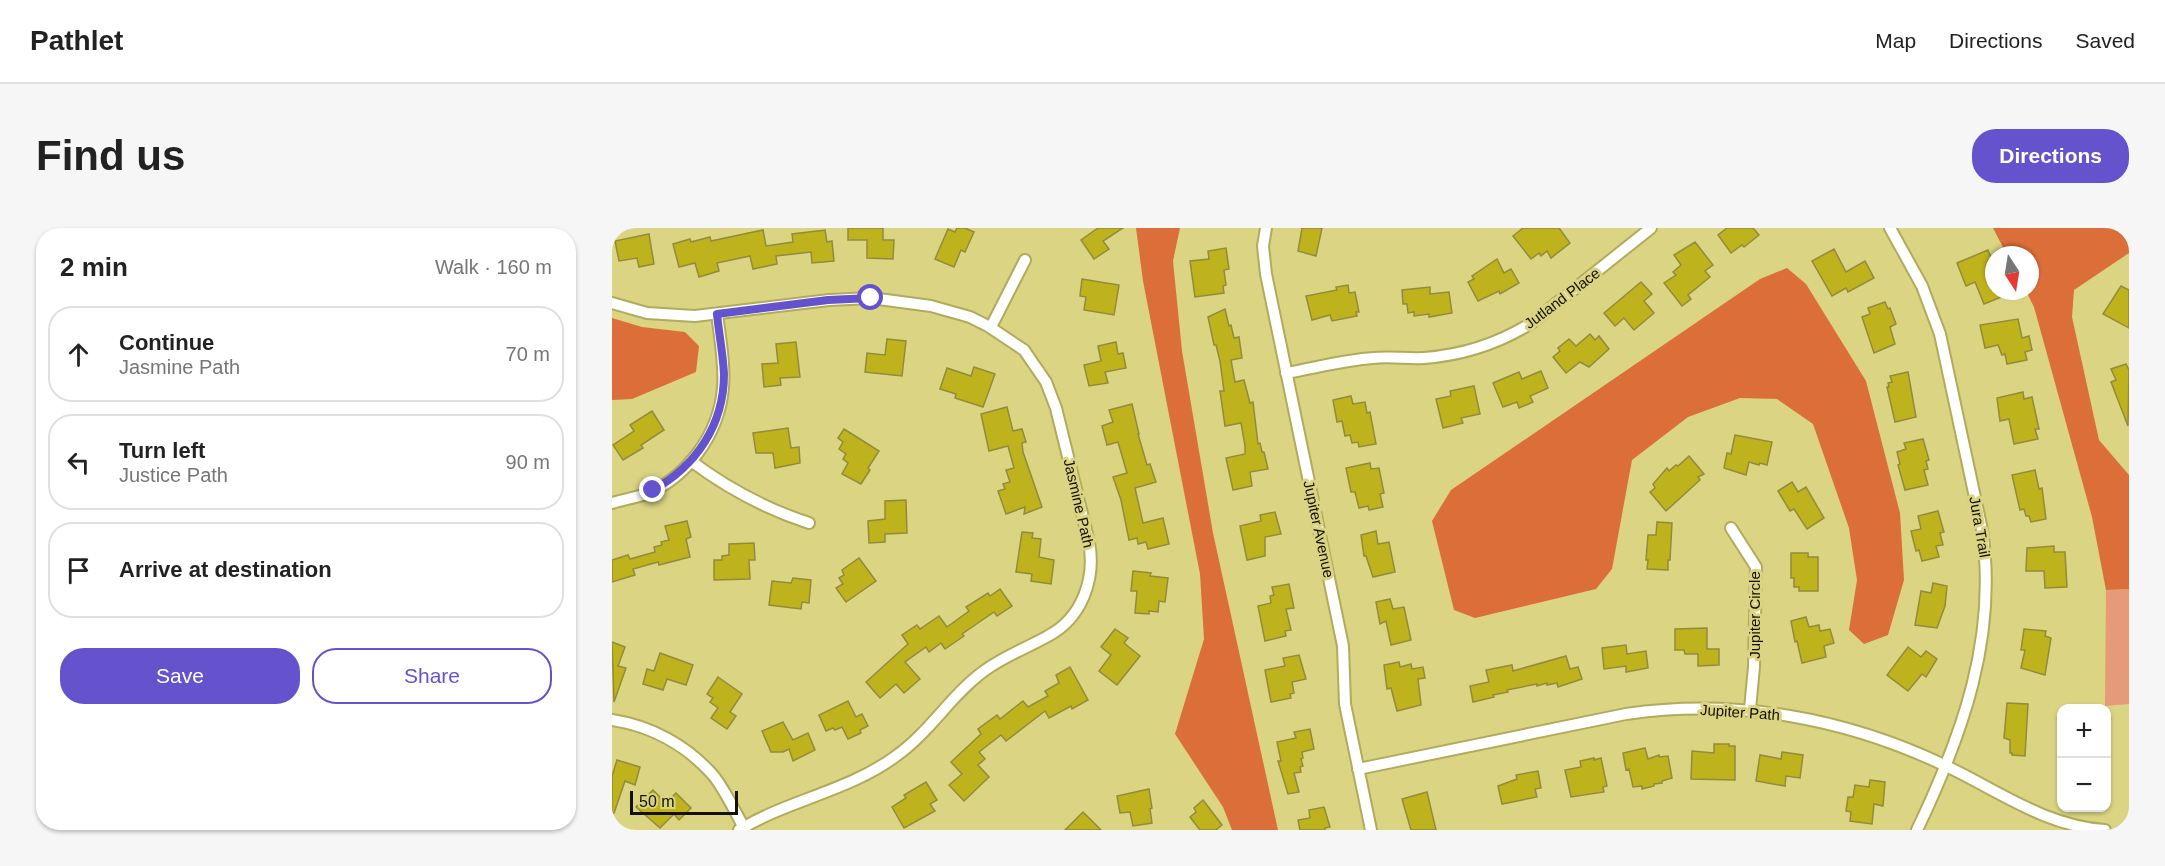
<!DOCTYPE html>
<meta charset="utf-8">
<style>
:root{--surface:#fff;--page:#f6f6f6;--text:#222;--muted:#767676;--line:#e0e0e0;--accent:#6453cc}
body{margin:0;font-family:Helvetica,sans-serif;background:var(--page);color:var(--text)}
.controls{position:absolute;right:18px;bottom:18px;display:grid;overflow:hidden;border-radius:12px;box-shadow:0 2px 4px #0004}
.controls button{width:54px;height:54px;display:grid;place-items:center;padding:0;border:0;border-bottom:2px solid var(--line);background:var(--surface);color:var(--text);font:30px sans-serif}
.compass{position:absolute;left:1373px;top:18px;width:54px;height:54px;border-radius:50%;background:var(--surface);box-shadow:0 2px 4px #0004;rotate:168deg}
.scale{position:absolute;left:18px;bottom:15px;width:108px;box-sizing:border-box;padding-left:6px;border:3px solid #141100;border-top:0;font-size:16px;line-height:21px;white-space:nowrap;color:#141100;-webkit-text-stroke:4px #dad483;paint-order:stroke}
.stop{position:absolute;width:18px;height:18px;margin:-14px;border:4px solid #6453cc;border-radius:50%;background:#fff}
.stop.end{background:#6453cc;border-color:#fff;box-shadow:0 2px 6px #0008}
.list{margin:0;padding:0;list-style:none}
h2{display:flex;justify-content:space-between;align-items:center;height:78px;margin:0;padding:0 24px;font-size:26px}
h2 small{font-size:20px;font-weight:400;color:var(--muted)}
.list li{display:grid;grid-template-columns:39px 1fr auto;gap:18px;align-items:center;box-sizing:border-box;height:96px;margin:0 12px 12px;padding:0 12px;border:2px solid var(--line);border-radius:24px}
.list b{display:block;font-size:22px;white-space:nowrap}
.list p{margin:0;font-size:20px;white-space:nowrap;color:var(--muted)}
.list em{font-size:20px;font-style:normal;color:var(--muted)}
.actions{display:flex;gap:12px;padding:18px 24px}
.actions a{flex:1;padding:14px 0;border:2px solid var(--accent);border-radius:24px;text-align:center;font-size:21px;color:var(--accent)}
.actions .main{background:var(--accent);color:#fff}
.icon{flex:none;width:33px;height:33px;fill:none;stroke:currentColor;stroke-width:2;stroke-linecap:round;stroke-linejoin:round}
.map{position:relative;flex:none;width:1517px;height:602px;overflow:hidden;border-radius:24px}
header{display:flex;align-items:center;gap:36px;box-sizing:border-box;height:84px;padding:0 30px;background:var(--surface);border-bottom:2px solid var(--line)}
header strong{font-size:28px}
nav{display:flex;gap:33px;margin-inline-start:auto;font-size:21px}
.intro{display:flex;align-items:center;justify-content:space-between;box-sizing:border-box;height:144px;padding:0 36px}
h1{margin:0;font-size:42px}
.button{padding:15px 27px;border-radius:24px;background:var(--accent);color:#fff;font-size:21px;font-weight:700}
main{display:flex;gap:36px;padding:0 36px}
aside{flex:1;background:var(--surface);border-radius:24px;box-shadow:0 2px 4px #0004}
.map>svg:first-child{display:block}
</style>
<header>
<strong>Pathlet</strong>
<nav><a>Map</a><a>Directions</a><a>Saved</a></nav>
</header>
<div class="intro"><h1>Find us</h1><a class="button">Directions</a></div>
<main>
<aside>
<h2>2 min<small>Walk · 160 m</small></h2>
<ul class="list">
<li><svg class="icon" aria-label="ahead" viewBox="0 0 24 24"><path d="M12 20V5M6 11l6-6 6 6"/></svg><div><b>Continue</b><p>Jasmine Path</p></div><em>70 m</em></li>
<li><svg class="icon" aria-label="left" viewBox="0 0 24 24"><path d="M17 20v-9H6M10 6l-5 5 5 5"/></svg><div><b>Turn left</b><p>Justice Path</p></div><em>90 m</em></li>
<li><svg class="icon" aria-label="arrive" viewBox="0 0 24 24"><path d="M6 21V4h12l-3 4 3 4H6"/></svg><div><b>Arrive at destination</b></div></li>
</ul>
<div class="actions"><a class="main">Save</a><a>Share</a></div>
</aside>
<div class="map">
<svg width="1517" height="602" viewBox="0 0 1517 602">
<rect width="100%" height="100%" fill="#dad483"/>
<path fill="#e69a79" d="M1517 361V476L1493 478 1494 362Z"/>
<g fill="#dc6e39">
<path d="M524 0H568L561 33 570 123 601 305 666 602H620L611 579 563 506 592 411 588 346 531 53Z"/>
<path d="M1381 0H1517V25L1462 62 1460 89 1487 212 1517 247V361L1494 362 1480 289 1422 79 1414 63H1418V27H1395Z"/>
<path d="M1175 40 1194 56 1254 153 1288 285 1292 352 1276 407 1252 416 1237 402 1245 352 1237 300 1201 196 1165 171 1128 170 1076 189 1020 232 1000 341 984 361 863 390 842 382 820 293 839 262 1148 51Z"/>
<path d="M0 90 30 99 73 104 87 118 84 144 20 171 0 172Z"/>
</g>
<g fill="#beb21d" stroke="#928b3c" stroke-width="1.5">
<path d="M236 0H271V12H282L281 31 255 30V12H236Z"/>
<path d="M345 0H353L362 4 353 24 349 22 342 39 323 31 336 1 343 4Z"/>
<path d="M486 0H511L491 13 497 21 482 31 469 12Z"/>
<path d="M690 0H710L704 28 686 23Z"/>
<path d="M911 0H947L958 15 939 30 935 23 929 28 927 25 919 31 901 8Z"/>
<path d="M1115 0H1141L1147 7 1132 19 1130 17 1119 25 1106 7Z"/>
<path d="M151 2 154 18 181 14 180 6 213 2 215 14 220 13 222 33 200 35 199 24 164 28 165 36 141 41 138 28 105 35 107 43 87 49 83 35 67 39 61 16 78 11 79 14 98 9 99 13Z"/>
<path d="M37 6 42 36 27 39 25 30 7 33 3 13Z"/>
<path d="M1083 14 1101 37 1093 43 1098 49 1076 67 1079 71 1070 78 1052 55 1064 47 1061 44 1069 37 1062 27Z"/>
<path d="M614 20 617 41 612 42 614 57 611 58 612 65 583 69 578 33 597 31 596 23Z"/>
<path d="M1222 21 1234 44 1253 33 1262 50 1236 64 1234 60 1220 68 1200 33Z"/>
<path d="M1376 22 1382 36V63H1404L1372 76 1363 54 1354 58 1345 35Z"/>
<path d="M885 31 892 45 899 41 907 55 888 66 887 63 866 73 856 54 862 51 860 48Z"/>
<path d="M470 51 507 57 502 87 472 82 474 69 468 68Z"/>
<path d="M1029 54 1040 66 1032 73 1042 85 1022 102 1012 90 1003 98 992 85Z"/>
<path d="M736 57 737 65 743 64 747 84H744L745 88 720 93 718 87 700 92 694 68 725 62 724 59Z"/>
<path d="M1509 58 1517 62V100L1491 86Z"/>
<path d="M818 59V66L837 64 840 85 817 89V86L802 88V84L796 85 795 76H791L790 62Z"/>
<path d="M1273 74 1276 81 1278 80 1284 96 1278 99 1283 116 1262 125 1250 89 1258 86 1256 80Z"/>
<path d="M613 81 617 98 619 97 622 110 627 109 630 130 619 132 623 154 632 152 638 175 641 174 646 216 648 215 650 224H652L656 241 638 244 640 258 621 262 614 230 633 226V218L629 195 613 198 608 163H612L608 133 604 117H602L596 89Z"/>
<path d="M1406 91 1410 110 1417 108 1420 122 1413 124 1415 132 1395 136 1393 126 1390 127 1386 117 1373 120 1368 97Z"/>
<path d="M978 106 983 112 987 108 997 121 977 139 968 134 954 145 941 129 948 123 946 120 957 111 964 118Z"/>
<path d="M275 111 294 113 290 148 253 144 255 125 273 127Z"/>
<path d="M184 114 188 149 168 150 169 157 152 159 150 136 166 135 164 116Z"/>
<path d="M504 114 506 126 511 125 514 140 493 144 496 155 477 158 472 137 489 133 486 118Z"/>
<path d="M1514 136 1517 142 1516 198 1499 154 1504 152 1499 141Z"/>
<path d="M362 139 383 146 371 179 343 170 344 166 328 161 335 140 359 148Z"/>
<path d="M929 143 936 160 918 168 921 174 907 180 905 174 891 179 881 155 907 144 910 151Z"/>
<path d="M1296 144 1304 189 1283 194 1275 159H1277L1276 155 1280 154 1278 148Z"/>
<path d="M862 158 868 186 849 190 851 195 831 200 824 171 839 168 838 163Z"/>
<path d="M1411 164 1412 171 1420 169 1427 201H1423L1426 211 1402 216 1397 191 1388 193 1385 170Z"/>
<path d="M739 168 741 176 753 174 755 185 758 184 764 216 747 219 746 214 740 215 738 207 733 208 730 193 725 194 721 172Z"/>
<path d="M520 176 527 206H526L535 237 538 236 544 254 523 260 531 295 551 290 557 316 536 321 534 314 526 316 525 310 517 312 509 272 501 249 515 245 506 214 495 217 490 198 501 194 497 182Z"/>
<path d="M395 179 401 203 410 201 414 214 410 215 411 224 430 279 412 286 413 279 394 286 386 263 393 261 391 256 398 254 394 242 402 240 396 218 377 223 369 186Z"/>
<path d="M40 183 52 202 29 217 31 220 11 232 1 217 22 203 18 197Z"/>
<path d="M176 200 179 220 187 219 188 235 163 240 161 225H144L141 205Z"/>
<path d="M232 201 267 223 256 240 258 242 249 256 230 246 236 235 231 231 234 226 227 221 231 214 226 210Z"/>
<path d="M1123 207 1160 214 1155 237 1148 235 1147 237 1137 234 1134 247 1112 240 1115 225 1119 226Z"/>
<path d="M1311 211 1317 232 1314 233 1316 241 1312 242 1316 257 1293 262 1286 237 1288 236 1285 224 1294 221 1292 215Z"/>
<path d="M1077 228 1092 246 1086 249 1088 252 1054 283 1038 264 1043 260 1041 256 1055 240 1057 243 1064 237 1066 238Z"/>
<path d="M758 235 759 241 767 240 772 265 768 266 771 279 757 282 756 278 747 280 743 264H739L734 240Z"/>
<path d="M1423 242 1427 261 1430 260 1434 291 1419 294 1417 288H1414L1412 281 1408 282 1400 247Z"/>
<path d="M1180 254 1186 264 1194 259 1212 290 1195 301 1182 281 1178 283 1166 263Z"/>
<path d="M294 272 295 305 273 306V314L257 315 256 293 273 291V273Z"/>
<path d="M1326 283 1332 304 1328 305 1331 317 1324 318 1327 329 1310 333 1307 322 1304 323 1299 303 1309 301 1306 288Z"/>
<path d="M663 284 669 306 653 309V328L635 332 628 298 649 293 648 287Z"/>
<path d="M75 293 79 309 74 311 78 329 47 337 46 334 21 341 23 347 0 354V332L16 327 18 331 43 324 42 319 50 317 49 314 57 312 53 298Z"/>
<path d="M1045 294 1060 295 1058 332H1056V342L1035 341 1036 332H1034L1036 307H1044Z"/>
<path d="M764 303 766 316 777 314 783 344 761 349 754 328H752L749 307Z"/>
<path d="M410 304 421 305 420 310 429 311 427 329 442 332 439 356 419 353 420 346 404 344Z"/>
<path d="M142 315 143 332H137L138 351 102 352V332H110V328L117 327V316Z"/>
<path d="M1442 318V324H1453L1455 359 1433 360 1432 343H1414L1415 320Z"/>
<path d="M1179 325H1196V329H1206V363H1187V359H1182V350H1179Z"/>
<path d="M247 330 264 353 234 374 224 360 231 356 227 350 232 347 230 342Z"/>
<path d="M521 343 539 345 538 348 556 350 553 374 547 373 546 384 537 383V386L523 385 525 363H519Z"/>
<path d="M181 350 199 352 197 375 190 374 189 381 157 377 160 353 179 355Z"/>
<path d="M1321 355 1335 358 1333 378 1325 400 1303 397 1309 363 1319 365Z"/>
<path d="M677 356 682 380 674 381 679 402 673 403 674 408 653 413 646 378 659 375 658 368 662 367 660 359Z"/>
<path d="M388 361 400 378 385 388 382 384 350 406 352 408 333 421 329 415 317 424 314 419 293 434 308 451 292 465 284 456 268 470 254 454 296 416 290 407 305 397 308 401 327 388 335 399 357 383 354 379 376 365 378 368Z"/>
<path d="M778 371 781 381 792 379 799 412 779 417 774 393 768 396 764 374Z"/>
<path d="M1194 389 1197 399 1207 397 1208 403 1218 401 1222 415 1212 418 1214 429 1190 435 1185 413 1183 414 1179 393Z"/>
<path d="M1095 400V421H1107V437L1086 438V426H1073L1072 422H1063V401Z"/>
<path d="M503 401 516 410 512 415 528 428 505 457 487 443 499 427 489 419Z"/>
<path d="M1412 401 1434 403 1433 408 1439 410 1433 447 1409 440 1413 422H1409Z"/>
<path d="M0 414 13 419 6 438 14 440 2 474Z"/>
<path d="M1014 417 1015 426 1034 423 1036 440 1014 444V438L992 441 990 420Z"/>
<path d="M1296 419 1309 429 1314 423 1325 431 1314 449 1310 446 1296 463 1275 447Z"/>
<path d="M48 425 81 437 74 457 55 451 51 462 31 456 35 441 42 443Z"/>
<path d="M687 427 694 451 680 454 682 465 678 466 679 470 659 474 653 442 673 438 671 430Z"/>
<path d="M954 428 958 441 966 439 970 451 946 459 945 455 935 457V455L925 458V456L895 462 896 464 881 467 882 469 861 474 858 458 877 454 874 442 900 437 901 443Z"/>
<path d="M787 434 788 439 799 436 800 441 811 439 813 450 806 451 809 477 785 483 779 460 775 461 772 437Z"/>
<path d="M458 439 476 472 460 481 459 478 437 490 433 483 394 513 389 507 367 524 373 531 366 537 377 549 352 573 337 557 350 546 339 534 369 506 366 501 385 487 388 491 411 473 416 479 436 468 433 463 447 455 444 447Z"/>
<path d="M106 449 130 466 118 484 124 488 115 501 99 490 106 480 98 474 101 470 95 466Z"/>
<path d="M236 473 244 489 250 486 256 498 248 502 249 505 236 511 230 499 223 502 221 500 214 503 207 487Z"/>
<path d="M1395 475 1416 476 1413 528 1400 527V525H1398V512L1392 510Z"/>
<path d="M171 494 181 512 196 505 203 522 181 533 177 521 171 524H159L150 503Z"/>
<path d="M698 501 702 521 690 524 691 530 689 531 691 538 688 539 689 544 682 545 687 564 676 566 666 533H669L665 514 684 510 682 504Z"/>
<path d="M1102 516H1117V518H1123V552L1079 551 1080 523 1102 525Z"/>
<path d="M1033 520 1036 531 1047 527V529L1056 528 1060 550 1050 553V555L1042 556V558L1030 561V558L1021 559 1017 541 1014 542 1011 525Z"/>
<path d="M1170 524 1191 527 1188 550 1174 548 1173 558 1144 553 1148 527 1169 531Z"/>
<path d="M982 530V532L989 530 995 558 991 559 992 564 959 569 953 542 969 539 968 533Z"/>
<path d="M5 532 28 539 23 557 13 553 2 585H0V548Z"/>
<path d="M926 543 929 560 923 561 925 569 890 576 886 558 905 551 904 547Z"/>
<path d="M1258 552 1273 554 1271 578 1262 576 1260 596 1238 593 1239 584 1234 583 1236 569H1241L1243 557 1257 559Z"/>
<path d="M314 554 325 572 318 576 323 583 292 600 280 579 294 570 292 567Z"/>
<path d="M537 561 540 580 538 581 540 595 521 598 518 584 508 585 505 568Z"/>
<path d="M41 562 54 575 64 565 79 580 67 592 62 586 48 600 24 579Z"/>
<path d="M815 564 824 602H799L790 571Z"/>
<path d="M591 572 610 597 604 602H588L578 589 584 584 582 580Z"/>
<path d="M712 579 718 599 713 600V602H688L686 592 698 590 697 582Z"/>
<path d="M471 584 489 602H453Z"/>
</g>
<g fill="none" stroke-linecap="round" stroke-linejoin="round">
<defs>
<g id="street">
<path d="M654 0 651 18 654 46 731 418 733 476 759 602"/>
<path d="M1278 0 1310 58 1328 106 1370 302C1386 409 1350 508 1305 602"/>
<path d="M0 75 35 85 83 88 217 72 259 70 319 78 358 89 376 98 412 122 434 154 444 180 477 314C484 351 470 390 436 408 415 420 392 428 372 443 339 467 318 504 284 528 237 563 176 572 127 602"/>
<path d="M379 99 413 32"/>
<path d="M674 145C703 140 732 132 761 130 778 128 795 131 812 130 852 127 888 115 921 94L1039 0"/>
<path d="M79 233C115 260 154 281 197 295"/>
<path d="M0 275C10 272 21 270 31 267 75 251 107 206 111 160 113 136 108 110 105 86"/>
<path d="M1119 300 1144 339 1142 439 1138 481"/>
<path d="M0 492C39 498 74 517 100 546 111 558 125 587 133 602"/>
<path d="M746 541 1014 486C1124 470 1234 490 1334 538 1387 563 1433 598 1493 602"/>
</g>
</defs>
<use href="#street" stroke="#b1ab5c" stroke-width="14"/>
<use href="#street" stroke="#fff" stroke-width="10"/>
</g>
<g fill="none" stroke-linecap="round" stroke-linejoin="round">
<path stroke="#6453cc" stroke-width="8" d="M41 262C84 238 112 197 112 146 111 126 107 106 105 86L216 72 259 70"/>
</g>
<g text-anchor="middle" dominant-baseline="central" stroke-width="6" stroke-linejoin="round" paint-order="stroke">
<g font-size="15" fill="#141100" stroke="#dad483">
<text transform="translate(950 70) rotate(-37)">Jutland Place</text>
<text transform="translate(467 275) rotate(77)">Jasmine Path</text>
<text transform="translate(1368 299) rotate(80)">Jura Trail</text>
<text transform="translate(707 301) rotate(78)">Jupiter Avenue</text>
<text transform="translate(1142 387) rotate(-90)">Jupiter Circle</text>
<text transform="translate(1128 484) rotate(4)">Jupiter Path</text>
</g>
</g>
</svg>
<div class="controls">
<button>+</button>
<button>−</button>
</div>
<svg class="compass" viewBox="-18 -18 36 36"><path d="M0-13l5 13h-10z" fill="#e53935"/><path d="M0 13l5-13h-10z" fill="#767676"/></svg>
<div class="scale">50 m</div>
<div class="stop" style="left:259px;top:70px"></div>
<div class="stop end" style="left:41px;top:262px"></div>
</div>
</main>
